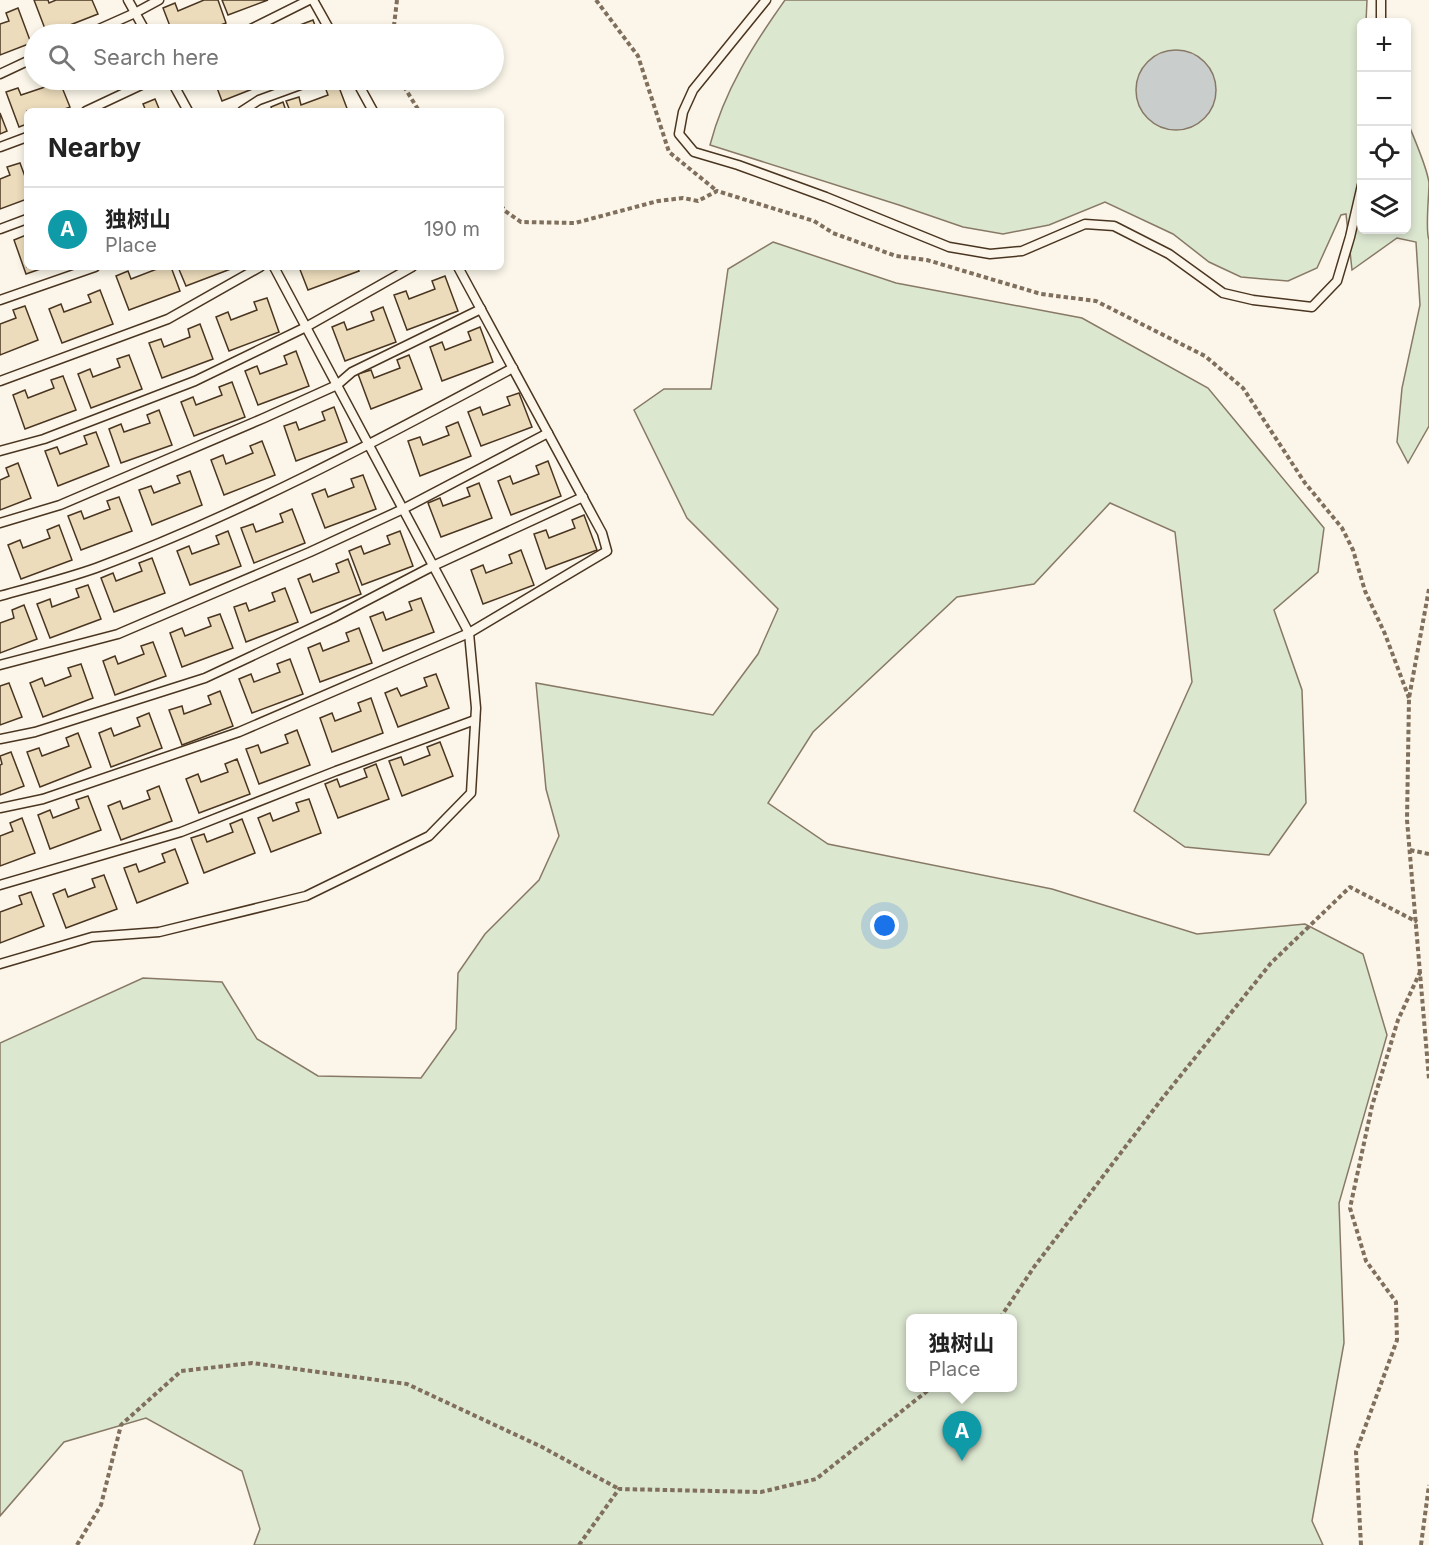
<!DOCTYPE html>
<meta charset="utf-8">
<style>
:root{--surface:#fff;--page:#f2f2f2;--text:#222;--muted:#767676;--line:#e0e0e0;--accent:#c62828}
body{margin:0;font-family:Inter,"Noto Sans SC",sans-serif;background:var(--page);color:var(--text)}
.controls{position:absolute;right:18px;top:18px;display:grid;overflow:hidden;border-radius:9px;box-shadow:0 3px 9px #0003}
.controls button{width:54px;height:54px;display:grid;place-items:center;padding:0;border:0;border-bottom:2px solid var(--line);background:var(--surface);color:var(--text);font:30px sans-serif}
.you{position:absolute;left:885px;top:926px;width:21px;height:21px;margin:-15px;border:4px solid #fff;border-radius:50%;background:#1a73e8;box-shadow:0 0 0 9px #1a73e833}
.badge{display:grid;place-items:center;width:39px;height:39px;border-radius:50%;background:var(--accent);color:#fff;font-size:20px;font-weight:700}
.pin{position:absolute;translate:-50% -50px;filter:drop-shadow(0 2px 3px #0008)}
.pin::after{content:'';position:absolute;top:32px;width:21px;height:18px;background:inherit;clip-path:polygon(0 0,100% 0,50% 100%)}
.popup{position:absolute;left:906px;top:1314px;width:111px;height:78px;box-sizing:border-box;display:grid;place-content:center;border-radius:9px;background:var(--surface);filter:drop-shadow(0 2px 4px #0005);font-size:20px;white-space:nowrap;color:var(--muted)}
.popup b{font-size:22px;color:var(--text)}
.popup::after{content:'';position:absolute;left:50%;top:100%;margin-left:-12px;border:12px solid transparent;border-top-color:var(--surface)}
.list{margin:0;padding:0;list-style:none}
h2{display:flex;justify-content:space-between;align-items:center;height:78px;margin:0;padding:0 24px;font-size:26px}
h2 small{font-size:20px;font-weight:400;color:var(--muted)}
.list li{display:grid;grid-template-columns:39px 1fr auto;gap:18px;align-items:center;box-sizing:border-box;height:84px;padding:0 24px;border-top:2px solid var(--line)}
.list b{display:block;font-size:22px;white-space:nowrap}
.list p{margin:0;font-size:20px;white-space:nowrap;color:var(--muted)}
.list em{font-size:20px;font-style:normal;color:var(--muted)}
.icon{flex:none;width:33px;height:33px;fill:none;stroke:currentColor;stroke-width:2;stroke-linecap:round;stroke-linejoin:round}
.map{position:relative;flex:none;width:1429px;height:1545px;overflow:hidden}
.search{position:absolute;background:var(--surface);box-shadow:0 3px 9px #0003;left:24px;top:24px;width:480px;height:66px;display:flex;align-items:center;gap:15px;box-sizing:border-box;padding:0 21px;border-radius:33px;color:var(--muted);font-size:22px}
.panel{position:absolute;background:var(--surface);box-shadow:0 3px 9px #0003;left:24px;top:108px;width:480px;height:162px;border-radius:9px}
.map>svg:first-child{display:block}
</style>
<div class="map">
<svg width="1429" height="1545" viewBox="0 0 1429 1545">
<rect width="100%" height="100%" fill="#fbf6e9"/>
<g fill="#dce7d0" stroke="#887966" stroke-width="1.5" fill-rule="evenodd">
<path d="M785 0H1367L1366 22H1362V230H1406L1407 120C1413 137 1427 166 1429 183 1429 198 1425 230 1429 240V426L1408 463 1397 442 1402 388 1420 305 1416 242 1397 238 1352 270 1346 214 1341 215 1317 268 1288 281 1241 277 1209 262 1173 234 1105 202 1049 225 1003 234 963 227 899 205 710 145C724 91 753 45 785 0Z"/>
<path d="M773 242 896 283 1082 318 1208 388 1324 528 1318 572 1274 610 1302 690 1306 803 1269 855 1185 847 1134 811 1192 682 1175 532 1110 503 1034 584 957 597 813 732 768 803 828 844 1052 889 1197 934 1305 924 1363 954 1387 1035 1339 1203 1344 1343 1312 1521 1323 1545H254L260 1529 242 1471 146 1418 64 1442 0 1516V1043L143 978 222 982 257 1039 318 1076 421 1078 456 1029 458 973 485 934 539 880 559 836 546 789 536 683 713 715 758 654 778 609 687 518 634 410 664 389H711L728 269ZM911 1318H1013V1388H911Z"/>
</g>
<circle fill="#c9cecd" stroke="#887966" stroke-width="1.5" cx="1176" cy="90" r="40"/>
<g fill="#ecdcbc" stroke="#4a3520" stroke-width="1.5">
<path d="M34 0H48L49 3 56 0H92L98 14 47 34Z"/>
<path d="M204 0H218L226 23 196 34H173L163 8 175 3 178 11Z"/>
<path d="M222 0H268L228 15Z"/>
<path d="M18 8 31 43 0 55V24L9 21 6 13Z"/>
<path d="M313 20 318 34H300L303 33 300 25Z"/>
<path d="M45 80H59L70 107 60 111H27V124L19 127 6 92 18 88 21 95 48 86Z"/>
<path d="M80 80H106L83 88Z"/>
<path d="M214 80H272L273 81 222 101Z"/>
<path d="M337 82 348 111H290L286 101 299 97 301 105 328 95 325 87Z"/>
<path d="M155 99 160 111H146L143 104Z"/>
<path d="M283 102 286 111H272L271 107Z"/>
<path d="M0 113 7 131 0 134Z"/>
<path d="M20 163 27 182V199L0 209V179L10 175 7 167Z"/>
<path d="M26 235 27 267H46L26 274 14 240Z"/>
<path d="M157 267H171L180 291 129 310 116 276 128 271 131 279 157 269Z"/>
<path d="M178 267H236L186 286Z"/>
<path d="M299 267H357L359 271 308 290Z"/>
<path d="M445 276 458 311 407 330 394 295 406 291 409 299 435 289 432 281Z"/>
<path d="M100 290 113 324 62 343 49 309 61 304 64 312 91 302 88 295Z"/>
<path d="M267 298 279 332 229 351 216 317 228 312 231 320 257 310 254 302Z"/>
<path d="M25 306 38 340 0 355V324L16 318 13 310Z"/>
<path d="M383 307 396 342 345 361 332 327 344 322 347 330 374 320 371 312Z"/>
<path d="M200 324 213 359 162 378 149 343 161 339 164 347 190 337 188 329Z"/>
<path d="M480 327 493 362 442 381 430 347 442 342 445 350 471 340 468 332Z"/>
<path d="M296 351 309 386 258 405 245 371 257 366 260 374 287 364 284 356Z"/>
<path d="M129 355 142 389 91 408 78 374 90 369 93 377 120 367 117 359Z"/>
<path d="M409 355 422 389 371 409 358 374 371 370 374 378 400 368 397 360Z"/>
<path d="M63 376 76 410 25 429 13 395 25 390 28 398 54 388 51 380Z"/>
<path d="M232 382 245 417 194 436 181 402 193 397 196 405 222 395 219 387Z"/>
<path d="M519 393 532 427 481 446 468 412 480 407 483 415 510 405 507 397Z"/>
<path d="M334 407 347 442 296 461 284 426 296 422 299 430 325 420 322 412Z"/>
<path d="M159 410 172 445 121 463 109 429 121 424 124 432 150 423 147 415Z"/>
<path d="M458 422 471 456 420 476 408 441 420 437 423 445 449 435 446 427Z"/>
<path d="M96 432 109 466 58 486 45 451 57 447 60 454 87 444 84 436Z"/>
<path d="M262 441 275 475 224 495 211 460 223 455 226 464 253 453 250 446Z"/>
<path d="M548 461 561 496 511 515 498 481 510 476 513 484 539 474 536 466Z"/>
<path d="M18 463 31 498 0 510V480L9 476 6 468Z"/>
<path d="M190 471 202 505 152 525 139 490 151 486 154 493 180 483 177 476Z"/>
<path d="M363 475 376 509 325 528 312 494 325 489 328 497 354 487 351 479Z"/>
<path d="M479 483 492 518 441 537 428 503 440 498 443 506 470 496 467 488Z"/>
<path d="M119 497 132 531 81 550 68 516 81 511 84 519 110 509 107 501Z"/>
<path d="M292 509 305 543 254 563 241 528 253 524 256 532 283 522 280 514Z"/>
<path d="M584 515 597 550 546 569 534 534 546 530 549 538 575 528 572 520Z"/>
<path d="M59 525 72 560 21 579 8 545 20 540 23 548 50 538 47 530Z"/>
<path d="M228 531 241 566 190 585 177 551 189 546 192 554 219 544 216 536Z"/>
<path d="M400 531 413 566 362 585 349 551 361 546 364 554 390 544 387 536Z"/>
<path d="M521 550 534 585 483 604 471 570 483 565 486 573 512 563 509 555Z"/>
<path d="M152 558 165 593 114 612 101 578 113 573 116 581 142 571 139 563Z"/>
<path d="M348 559 361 594 311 613 298 579 310 574 313 582 339 572 336 564Z"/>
<path d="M88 585 101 619 50 638 37 604 50 599 52 607 79 597 76 589Z"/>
<path d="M285 588 298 622 246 642 234 607 246 603 249 611 275 601 272 593Z"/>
<path d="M421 598 434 632 383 651 370 617 383 612 386 620 412 610 409 602Z"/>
<path d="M24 605 37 639 0 653V623L14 618 12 610Z"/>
<path d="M220 614 233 648 182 667 170 633 182 628 185 636 211 626 208 618Z"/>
<path d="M359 628 372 663 320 682 308 648 320 643 323 651 349 641 346 633Z"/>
<path d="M153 642 166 676 115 695 103 661 115 656 118 664 144 654 141 646Z"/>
<path d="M290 659 303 694 252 713 239 679 251 674 254 682 280 672 277 664Z"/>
<path d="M81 664 93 698 43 717 30 683 42 678 45 686 71 676 68 668Z"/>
<path d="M436 674 449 708 398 727 385 693 397 688 401 696 427 686 424 678Z"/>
<path d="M9 683 22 717 0 725V686Z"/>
<path d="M220 691 233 726 182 745 169 710 182 706 184 714 211 704 208 696Z"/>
<path d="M371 698 383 733 332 752 320 718 332 713 335 721 361 711 358 703Z"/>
<path d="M149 713 162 748 111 767 99 733 111 728 114 736 140 726 137 718Z"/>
<path d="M297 730 310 765 259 784 246 749 258 745 261 753 288 743 285 735Z"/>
<path d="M78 733 91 767 40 787 27 752 39 748 42 756 69 746 66 738Z"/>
<path d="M440 742 453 776 402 796 389 761 401 757 404 765 430 755 427 747Z"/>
<path d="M11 752 24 786 0 795V765L2 764 0 756Z"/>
<path d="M237 759 250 794 199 813 186 779 198 774 201 782 228 772 225 764Z"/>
<path d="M376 764 389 799 338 818 325 784 337 779 340 787 367 777 364 769Z"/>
<path d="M159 786 172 821 121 840 108 806 120 801 123 809 150 799 147 791Z"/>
<path d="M88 796 101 830 50 849 38 815 50 810 53 818 79 808 76 800Z"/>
<path d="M309 799 321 833 271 852 258 818 270 813 273 821 299 811 296 803Z"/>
<path d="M22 818 35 853 0 866V836L13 831 10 823Z"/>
<path d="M242 819 255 853 204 873 191 838 204 834 207 842 233 832 230 824Z"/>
<path d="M175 849 188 883 137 903 124 868 136 864 139 872 165 862 162 854Z"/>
<path d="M104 875 117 909 66 928 53 894 65 889 68 897 95 887 92 879Z"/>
<path d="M31 892 44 926 0 943V912L22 904 19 896Z"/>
</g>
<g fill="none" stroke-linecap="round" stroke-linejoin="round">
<defs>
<g id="lane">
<path d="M128 0 147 34"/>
<path d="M313 0 332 34"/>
<path d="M766 0 693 90 683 112 679 134 694 152 738 165 826 197 949 247 990 254 1022 251 1085 224 1114 226 1169 254 1223 293 1253 300 1312 307 1337 281 1350 237 1362 185"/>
<path d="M1381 22V0"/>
<path d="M88 34 135 13 159 0"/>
<path d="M241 34 309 0"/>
<path d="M0 74 34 58"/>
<path d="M171 80 188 111"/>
<path d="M356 80 373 111"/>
<path d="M86 111 152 80"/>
<path d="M242 111 259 100 314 80"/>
<path d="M0 147 27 137"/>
<path d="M0 229 27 219"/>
<path d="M0 300 95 267"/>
<path d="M0 381 168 319 260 267"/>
<path d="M0 451 44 439 195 381 306 327 412 267"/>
<path d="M0 523 60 505 264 418 337 385 352 372 481 309"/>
<path d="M0 596C32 587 65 579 96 568 241 514 377 441 513 368"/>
<path d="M0 665 118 634 310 552 403 509 548 433"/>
<path d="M0 739 35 732 205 678 333 618 433 566 583 497"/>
<path d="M0 808 43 799 239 732 469 633 607 551 602 533 458 267"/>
<path d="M0 885 181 832 336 771 475 720"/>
<path d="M0 964 92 937 159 932 306 896 429 836 471 793 476 708 469 633 274 267"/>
</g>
</defs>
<use href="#lane" stroke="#4a3520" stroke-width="11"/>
<g stroke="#7f6f5c" stroke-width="4" stroke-dasharray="4.5 3" stroke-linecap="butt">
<path d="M596 0 638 56 669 152 717 191"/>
<path d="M393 34 397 0"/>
<path d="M400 80 419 111"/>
<path d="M501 205 505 211 521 222 575 223 658 201 683 198 698 201 717 191 814 221 833 233 896 256 927 260 1041 294 1096 301 1205 356 1243 388 1305 483 1342 528 1353 550 1365 591 1385 634 1409 698"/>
<path d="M1429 589 1409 698 1407 820 1429 1079"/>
<path d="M1410 850 1429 854"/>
<path d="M1000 1318 1034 1267 1161 1100 1271 963 1350 887 1417 922"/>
<path d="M77 1545 101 1505 121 1425 181 1371 252 1363 407 1384 542 1447 619 1489"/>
<path d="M579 1545 619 1489 761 1492 816 1479 931 1388"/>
<path d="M1361 1545 1356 1452 1397 1340 1396 1302 1366 1261 1350 1208 1372 1106 1398 1020 1421 970"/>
<path d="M1421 1545 1429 1485"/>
</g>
<use href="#lane" stroke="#fbf6e9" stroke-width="8"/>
</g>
</svg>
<div class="controls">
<button>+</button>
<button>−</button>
<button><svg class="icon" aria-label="locate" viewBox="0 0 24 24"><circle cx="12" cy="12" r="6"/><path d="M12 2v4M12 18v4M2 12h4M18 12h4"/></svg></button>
<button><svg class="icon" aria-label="layers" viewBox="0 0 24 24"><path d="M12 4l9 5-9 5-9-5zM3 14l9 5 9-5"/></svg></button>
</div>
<div class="you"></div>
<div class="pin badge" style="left:962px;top:1461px;background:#0f9aa8">A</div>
<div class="popup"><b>独树山</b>Place</div>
<div class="search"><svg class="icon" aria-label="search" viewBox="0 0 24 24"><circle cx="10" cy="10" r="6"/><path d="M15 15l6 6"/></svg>Search here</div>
<section class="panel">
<h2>Nearby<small></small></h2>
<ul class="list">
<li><span class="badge" style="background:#0f9aa8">A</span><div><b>独树山</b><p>Place</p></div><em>190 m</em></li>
</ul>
</section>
</div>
